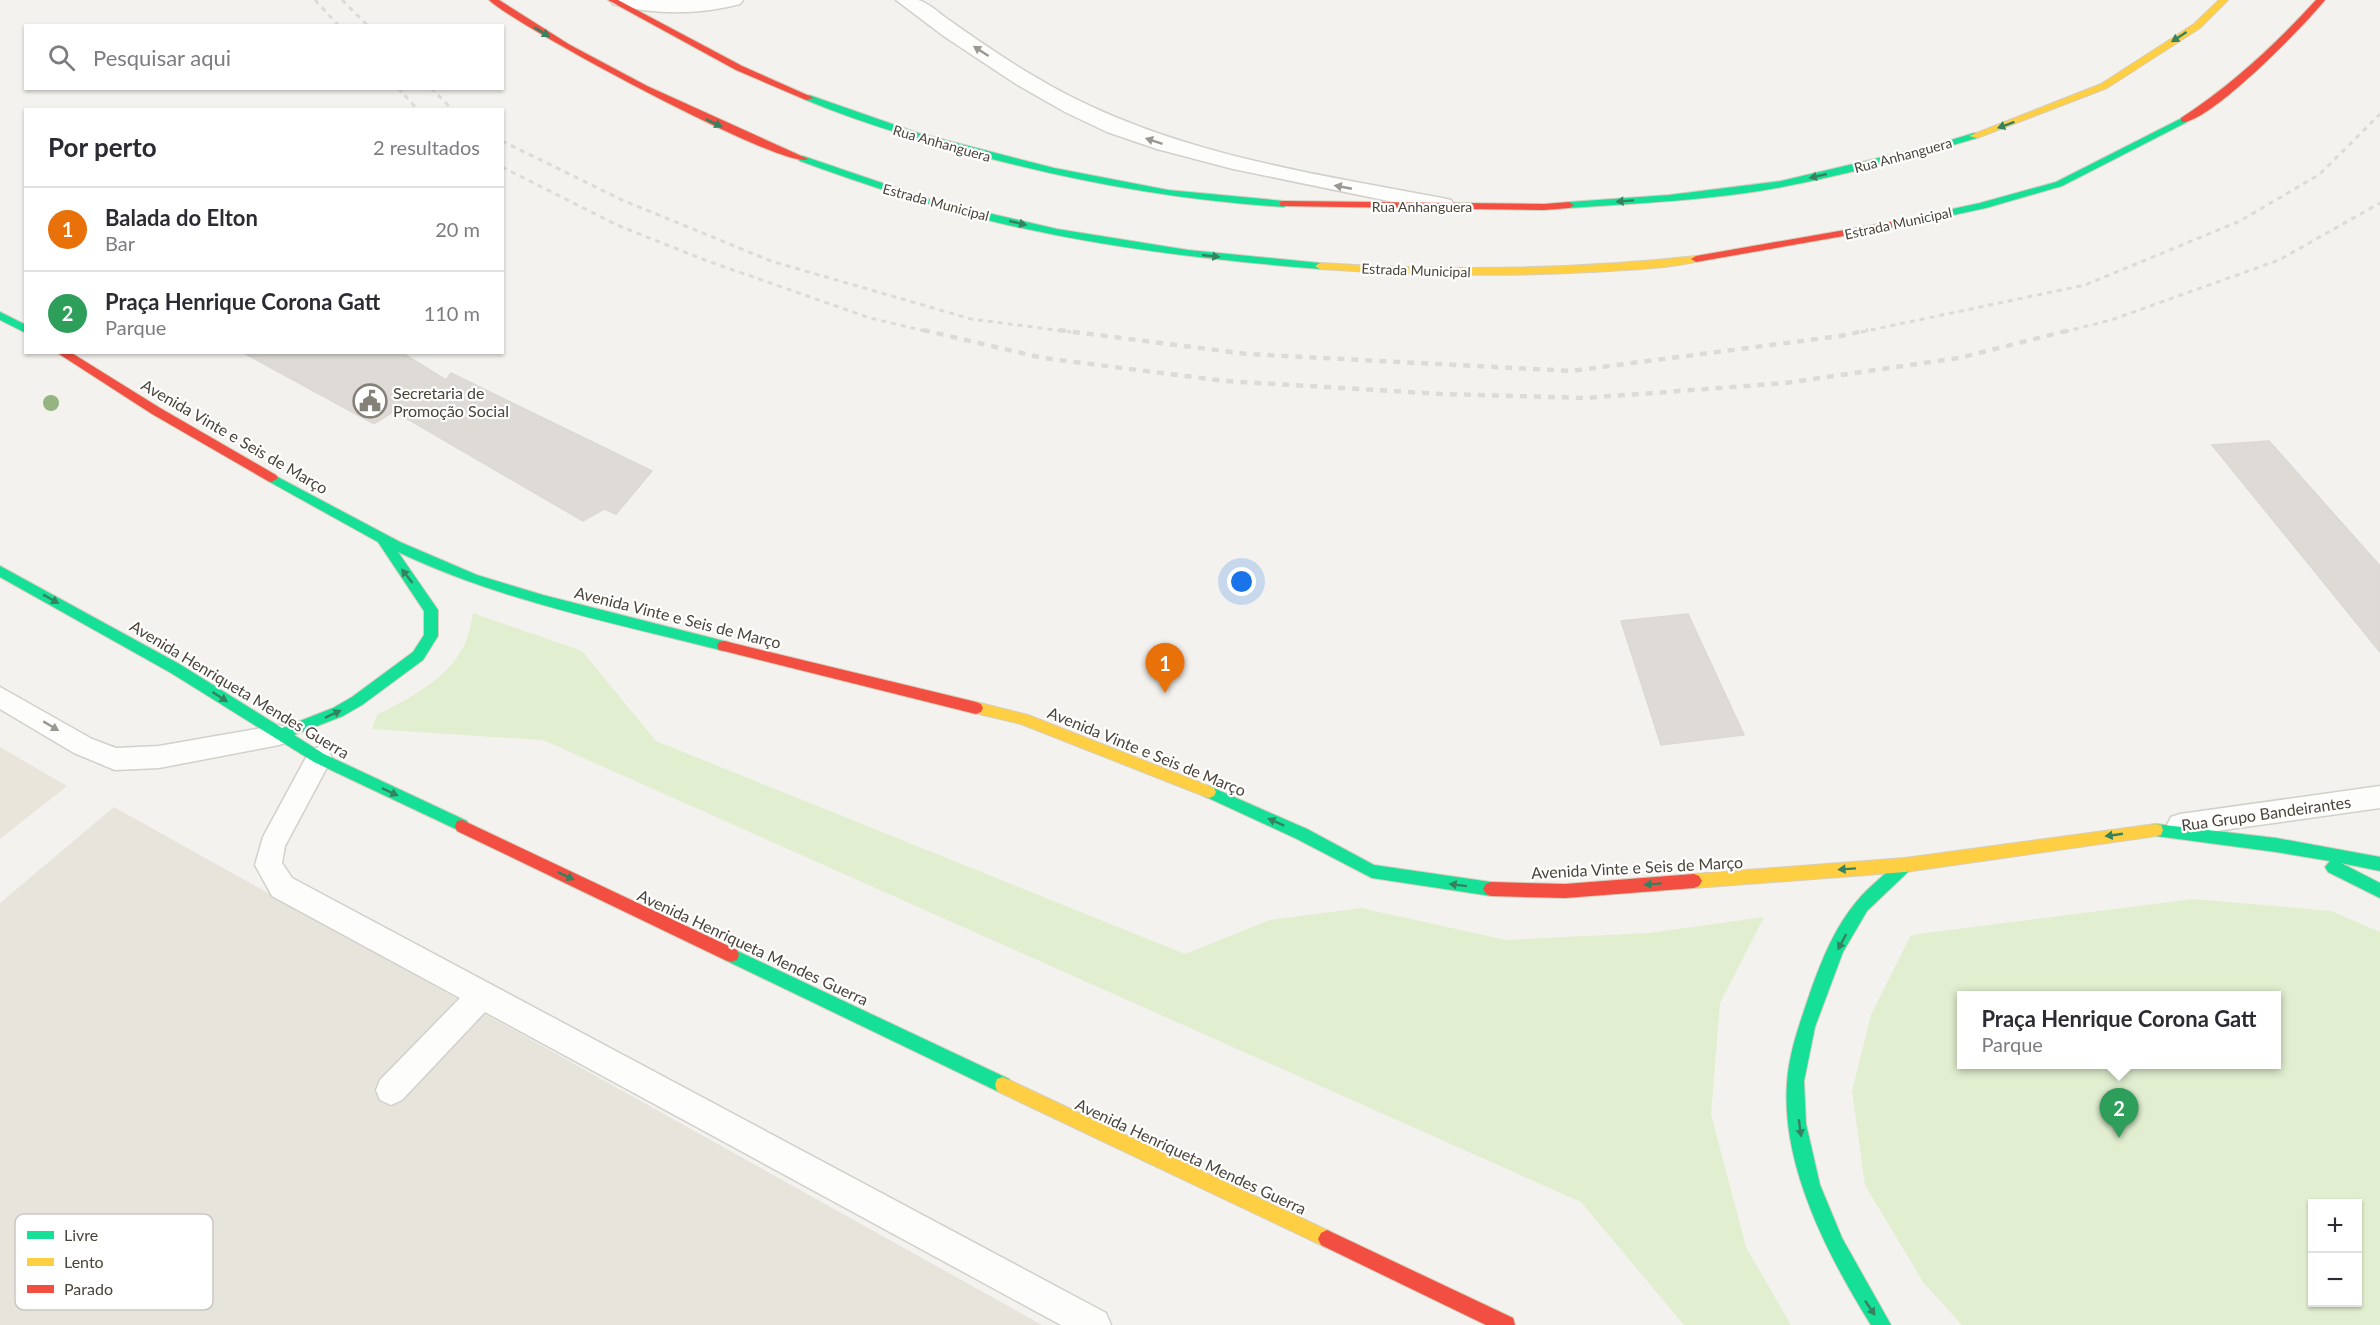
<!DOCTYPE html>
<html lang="pt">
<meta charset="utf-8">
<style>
:root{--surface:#fff;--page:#f7f7f7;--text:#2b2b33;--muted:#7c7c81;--line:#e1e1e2;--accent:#d93025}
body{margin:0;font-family:Lato,sans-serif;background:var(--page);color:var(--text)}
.controls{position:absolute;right:18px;bottom:18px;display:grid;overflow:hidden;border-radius:0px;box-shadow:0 2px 4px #0004}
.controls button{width:54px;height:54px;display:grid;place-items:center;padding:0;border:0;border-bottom:2px solid var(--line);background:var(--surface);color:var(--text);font:30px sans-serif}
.you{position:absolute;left:1242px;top:582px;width:21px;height:21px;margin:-15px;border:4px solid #fff;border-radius:50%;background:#1a73e8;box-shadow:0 0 0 9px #1a73e833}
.badge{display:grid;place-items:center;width:39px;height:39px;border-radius:50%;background:var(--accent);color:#fff;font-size:20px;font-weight:700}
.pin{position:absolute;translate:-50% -50px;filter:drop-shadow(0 2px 3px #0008)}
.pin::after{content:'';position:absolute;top:32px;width:21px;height:18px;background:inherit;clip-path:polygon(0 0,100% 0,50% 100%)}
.popup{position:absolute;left:1957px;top:991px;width:324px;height:78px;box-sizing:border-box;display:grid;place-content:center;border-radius:0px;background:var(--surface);filter:drop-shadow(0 2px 4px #0005);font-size:20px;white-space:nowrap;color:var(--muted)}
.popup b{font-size:22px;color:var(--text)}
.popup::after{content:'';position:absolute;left:50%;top:100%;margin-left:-12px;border:12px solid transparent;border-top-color:var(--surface)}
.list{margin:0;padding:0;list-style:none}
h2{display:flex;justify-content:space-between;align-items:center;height:78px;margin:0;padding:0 24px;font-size:26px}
h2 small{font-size:20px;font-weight:400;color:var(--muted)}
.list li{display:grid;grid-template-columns:39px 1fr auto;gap:18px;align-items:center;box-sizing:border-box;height:84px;padding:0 24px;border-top:2px solid var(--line)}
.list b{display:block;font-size:22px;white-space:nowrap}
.list p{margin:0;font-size:20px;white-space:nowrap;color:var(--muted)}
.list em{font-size:20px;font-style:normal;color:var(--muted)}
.icon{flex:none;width:33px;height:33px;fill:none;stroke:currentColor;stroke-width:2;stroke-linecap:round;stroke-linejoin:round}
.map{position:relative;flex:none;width:2380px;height:1325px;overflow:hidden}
.search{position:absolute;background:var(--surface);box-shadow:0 2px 4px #0004;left:24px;top:24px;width:480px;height:66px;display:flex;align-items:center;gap:15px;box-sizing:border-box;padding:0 21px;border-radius:0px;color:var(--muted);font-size:22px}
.panel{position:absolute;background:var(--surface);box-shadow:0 2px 4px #0004;left:24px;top:108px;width:480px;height:246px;border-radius:0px}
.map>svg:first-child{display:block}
</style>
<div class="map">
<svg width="2380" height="1325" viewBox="0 0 2380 1325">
<rect width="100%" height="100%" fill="#f4f2ee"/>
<path fill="#e7e4dc" d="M114 807 1042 1325H0V903Z"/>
<path fill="#eae5da" d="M0 747 67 786 0 839Z"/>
<g fill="#e1eecf" fill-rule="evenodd">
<path d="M473 613 582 651 656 741 1185 954 1270 920 1361 908 1506 940 1649 933 1764 917 1720 1003 1711 1114 1746 1247 1791 1325H1684L1581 1202 543 740 372 729 377 715C410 698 451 678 466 641 470 632 471 622 473 613Z"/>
<path d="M2193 899 2331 911 2380 932V1325H1962L1923 1282 1865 1185 1852 1091 1871 1015 1911 935ZM1962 996H2276V1064H1962ZM2312 1204H2358V1302H2312Z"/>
</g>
<g fill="#dedbd6" stroke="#dcd9d4" stroke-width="1.5">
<path d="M242 352H401L446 380 451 373 652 471 616 514 604 509 583 521 394 411 374 424Z"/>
<path d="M2269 441 2380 566V652L2212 445Z"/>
<path d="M1688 614 1744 735 1661 745 1621 621Z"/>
</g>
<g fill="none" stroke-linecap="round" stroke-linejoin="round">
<defs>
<g id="lane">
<path d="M0 687 92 739 116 748 159 746 279 725 288 728 291 735 288 742 279 745 159 768 115 770 74 753 0 709Z"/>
<path d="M319 747 328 750 332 758 285 846 282 863 292 878 1106 1313 1111 1325H1061L485 1012 402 1100 391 1105 380 1100 376 1090 380 1080 460 998 272 896 255 865 263 837 310 750Z"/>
<path d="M2380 786V808L2180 836 2171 833 2167 825 2171 817 2180 814Z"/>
</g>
<g id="street">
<path d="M610 0H743L740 4C698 15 655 15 613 4Z"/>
<path d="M896 0C903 0 912 0 918 0 928 2 940 14 949 20 976 39 1003 58 1032 75 1157 151 1300 171 1442 198L1451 200 1454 205 1451 210 1442 212 1233 169 1157 149 1107 132 1065 112 1016 84 945 37Z"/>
</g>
<g id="fast">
<path d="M809 95 918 133 1054 168 1168 190 1284 201 1289 204 1284 207C1185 201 1088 184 992 159 929 143 866 125 806 100L804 98Z"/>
<path d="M2184 117 2189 120 2187 122 2062 186 1986 208 1902 226 1897 223 1902 220 1980 203 2056 182Z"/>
<path d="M1974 133 1977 134V138C1914 157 1848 174 1782 187 1714 200 1639 203 1569 208L1564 205 1569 202 1669 195 1781 181 1938 144Z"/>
<path d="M803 156 932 200 1057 229 1188 250 1320 263 1325 266 1320 269C1209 260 1099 247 991 221 926 205 863 184 800 161L798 159Z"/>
<path d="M0 312 26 325V333L0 320Z"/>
<path d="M272 474 400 542 477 575 543 595 724 641 729 642 731 646 729 650 724 651C614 623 501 601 398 552L438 610V636L423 660 362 705 343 716 294 735 324 754 467 821 469 826 467 831 462 832 314 762 171 673 0 577V566L181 665 282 728 333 708 352 697 413 652 424 635V611L378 542 268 481 266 478Z"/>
<path d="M1209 786 1307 829 1374 865 1491 882 1496 884 1499 889 1496 894 1491 896 1372 878 1297 839 1204 796 1202 792 1204 788Z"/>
<path d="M2156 824 2276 838 2380 857V871L2341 863 2380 883V898L2328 872 2325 867 2330 861 2276 852 2156 836 2151 835 2149 830 2151 825Z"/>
<path d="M1905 858 1910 860 1913 865 1910 870 1867 911 1843 952 1815 1027 1804 1081 1806 1124 1820 1185 1842 1238 1891 1325H1871C1828 1256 1781 1166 1787 1083 1789 1051 1801 1020 1811 990 1822 959 1835 927 1857 901 1869 886 1886 874 1900 860Z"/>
<path d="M731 948 1009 1079 1011 1085 1009 1091 1003 1093 997 1091 725 960 723 955 725 950Z"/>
</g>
<g id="slow">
<path d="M2219 0H2228L2200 28 2107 88 1977 138 1969 136 2101 84 2194 24Z"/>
<path d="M1696 256 1700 257V261C1665 269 1626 270 1590 272 1500 277 1410 275 1320 269L1315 266 1320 263C1446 271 1570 270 1696 256Z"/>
<path d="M976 702 1028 715 1214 788 1216 792 1214 796 1209 798 1021 724 971 712 969 708 971 704Z"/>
<path d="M2156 824 2161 825 2163 830 2161 835 2156 836 1905 872 1694 888 1689 886 1686 881 1689 876 1694 874 1905 858Z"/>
<path d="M1003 1077 1333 1233 1336 1239 1333 1245 1327 1248 1321 1245 997 1091 995 1085 997 1079Z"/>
</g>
<g id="jam">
<path d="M489 0H499L570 45 647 86 808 159C789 173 516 26 489 0Z"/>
<path d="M608 0H618L742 66 814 98 806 100 736 70Z"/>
<path d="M2316 0H2325C2306 24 2208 125 2181 122V118C2232 85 2275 45 2316 0Z"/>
<path d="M1284 201 1544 204 1569 202 1574 205 1569 208 1544 210 1280 206V202Z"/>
<path d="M1902 220 1906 221V225L1696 262 1691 259 1696 256Z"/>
<path d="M56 352H70L160 408 276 475 278 478 272 482 268 481 152 414Z"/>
<path d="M724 641 976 702 981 704 983 708 981 712 976 714 724 651 719 650 717 646 719 642Z"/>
<path d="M462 820 737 950 739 955 737 960 731 962 725 960 457 831 455 826 457 821Z"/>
<path d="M1694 874 1699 876 1702 881 1699 886 1694 888 1565 898 1491 896 1486 894 1483 889 1486 884 1491 882 1565 884Z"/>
<path d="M1327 1230 1513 1318 1515 1325H1486L1321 1245 1318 1239 1321 1233Z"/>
</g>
</defs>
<use href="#lane" stroke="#d2d0cb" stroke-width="3"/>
<use href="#street" stroke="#d2d0cb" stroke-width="3"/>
<use href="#fast" stroke="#d6cebb" stroke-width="2"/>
<use href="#slow" stroke="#d6cebb" stroke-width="2"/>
<use href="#jam" stroke="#d6cebb" stroke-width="2"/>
<use href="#lane" fill="#fdfdfc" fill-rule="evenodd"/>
<use href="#street" fill="#fdfdfc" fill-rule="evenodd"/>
<use href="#fast" fill="#16e098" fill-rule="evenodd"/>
<use href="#slow" fill="#ffcf43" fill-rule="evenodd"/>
<use href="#jam" fill="#f24e42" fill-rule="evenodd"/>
<g stroke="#dbdbda" stroke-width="3" stroke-dasharray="5 5" stroke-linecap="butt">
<path d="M315 0 339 26"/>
<path d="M342 0 368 26"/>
<path d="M398 88 418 110"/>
<path d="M431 88 453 110"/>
<path d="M502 141 622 200 771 261 971 319 1071 332"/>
<path d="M502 167 617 225 702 259 870 318 929 332"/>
<path d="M1861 332 2085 285 2240 221 2320 174 2380 114"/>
<path d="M2064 332 2111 320 2279 260 2380 203"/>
</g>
<g stroke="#dbdbda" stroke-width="4.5" stroke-dasharray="7 7" stroke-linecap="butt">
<path d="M923 330 1043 358 1225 381 1442 394 1585 398 1786 383 1959 358 2070 330"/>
<path d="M1059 330 1247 354 1571 371 1840 336 1868 330"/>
</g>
</g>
<circle fill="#96b382" cx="51" cy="403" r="8"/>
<defs><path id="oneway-solid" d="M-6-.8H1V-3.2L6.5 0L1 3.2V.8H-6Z" transform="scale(1.5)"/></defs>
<g fill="#36825f">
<use href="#oneway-solid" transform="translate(542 32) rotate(31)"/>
<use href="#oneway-solid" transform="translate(2179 37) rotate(147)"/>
<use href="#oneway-solid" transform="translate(714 123) rotate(26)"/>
<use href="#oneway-solid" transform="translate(2006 125) rotate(160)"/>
<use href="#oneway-solid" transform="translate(1818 176) rotate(167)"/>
<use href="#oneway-solid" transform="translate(1625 201) rotate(176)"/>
<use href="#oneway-solid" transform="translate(1018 223) rotate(13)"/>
<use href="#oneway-solid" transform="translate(1211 256) rotate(6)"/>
<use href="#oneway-solid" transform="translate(407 576) rotate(-128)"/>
<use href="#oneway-solid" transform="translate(51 599) rotate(29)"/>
<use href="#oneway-solid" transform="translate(220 697) rotate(33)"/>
<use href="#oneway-solid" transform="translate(333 714) rotate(-25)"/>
<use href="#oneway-solid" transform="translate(390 792) rotate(25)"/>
<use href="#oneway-solid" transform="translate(1276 822) rotate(-156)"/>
<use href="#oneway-solid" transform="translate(2114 835) rotate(172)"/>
<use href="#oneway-solid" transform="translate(1847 869) rotate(176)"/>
<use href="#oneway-solid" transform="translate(566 876) rotate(25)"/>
<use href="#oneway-solid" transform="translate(1653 884) rotate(176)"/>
<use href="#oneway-solid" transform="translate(1458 885) rotate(-173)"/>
<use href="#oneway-solid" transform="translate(1842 942) rotate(118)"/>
<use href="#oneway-solid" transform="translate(1800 1128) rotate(82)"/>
<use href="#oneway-solid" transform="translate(1870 1308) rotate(56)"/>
</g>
<g fill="#9b9791">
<use href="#oneway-solid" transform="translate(981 51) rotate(-147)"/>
<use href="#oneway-solid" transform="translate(1154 141) rotate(-162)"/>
<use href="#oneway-solid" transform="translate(1343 187) rotate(-169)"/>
<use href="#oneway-solid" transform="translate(51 726) rotate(31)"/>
</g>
<defs>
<symbol id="civic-ring" viewBox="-11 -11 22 22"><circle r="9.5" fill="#fff" stroke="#868178" stroke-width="1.5"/><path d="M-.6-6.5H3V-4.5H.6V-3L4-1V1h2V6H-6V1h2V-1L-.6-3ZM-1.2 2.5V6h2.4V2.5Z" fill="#868178"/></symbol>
</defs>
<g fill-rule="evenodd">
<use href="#civic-ring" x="351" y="382" width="38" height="38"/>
</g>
<g text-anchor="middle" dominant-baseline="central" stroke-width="4.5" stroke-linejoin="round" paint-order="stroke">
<g font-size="14" fill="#4b4439" stroke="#fff">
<text transform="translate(942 143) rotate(16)">Rua Anhanguera</text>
<text transform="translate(1903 155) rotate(-15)">Rua Anhanguera</text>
<text transform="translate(936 202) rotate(15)">Estrada Municipal</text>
<text x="1422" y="206">Rua Anhanguera</text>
<text transform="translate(1898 223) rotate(-12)">Estrada Municipal</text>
<text transform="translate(1416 270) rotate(2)">Estrada Municipal</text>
</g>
<g font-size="16" fill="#4b4439" stroke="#fff" text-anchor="start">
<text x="393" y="392">Secretaria de<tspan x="393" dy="18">Promoção Social</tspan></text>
</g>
<g font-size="16" fill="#4b4439" stroke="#fff">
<text transform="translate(235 436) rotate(30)">Avenida Vinte e Seis de Março</text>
<text transform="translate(678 617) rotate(14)">Avenida Vinte e Seis de Março</text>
<text transform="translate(240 689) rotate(31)">Avenida Henriqueta Mendes Guerra</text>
<text transform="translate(1147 751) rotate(22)">Avenida Vinte e Seis de Março</text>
<text transform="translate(2266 813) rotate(-8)">Rua Grupo Bandeirantes</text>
<text transform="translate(1637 867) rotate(-3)">Avenida Vinte e Seis de Março</text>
<text transform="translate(753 947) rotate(25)">Avenida Henriqueta Mendes Guerra</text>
<text transform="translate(1191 1156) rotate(25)">Avenida Henriqueta Mendes Guerra</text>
</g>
</g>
<rect x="15" y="1214" width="198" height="96" rx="9" fill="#fff" stroke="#c9c7c4" stroke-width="1.5"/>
<rect x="27" y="1231" width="27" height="8" fill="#16e098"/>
<rect x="27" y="1258" width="27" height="8" fill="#ffcf43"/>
<rect x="27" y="1285" width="27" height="8" fill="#f24e42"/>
<g font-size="16" fill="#4b4439">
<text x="64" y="1241">Livre</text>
<text x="64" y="1268">Lento</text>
<text x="64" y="1295">Parado</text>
</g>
</svg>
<div class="controls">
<button>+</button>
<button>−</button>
</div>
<div class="you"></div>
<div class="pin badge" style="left:1165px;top:693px;background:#e8710a">1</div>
<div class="pin badge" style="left:2119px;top:1138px;background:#2e9e5b">2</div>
<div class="popup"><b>Praça Henrique Corona Gatt</b>Parque</div>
<div class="search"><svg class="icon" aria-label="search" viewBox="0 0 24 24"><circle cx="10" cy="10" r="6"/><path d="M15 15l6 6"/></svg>Pesquisar aqui</div>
<section class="panel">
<h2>Por perto<small>2 resultados</small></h2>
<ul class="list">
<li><span class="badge" style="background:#e8710a">1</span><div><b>Balada do Elton</b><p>Bar</p></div><em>20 m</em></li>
<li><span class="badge" style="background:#2e9e5b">2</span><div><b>Praça Henrique Corona Gatt</b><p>Parque</p></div><em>110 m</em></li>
</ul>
</section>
</div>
